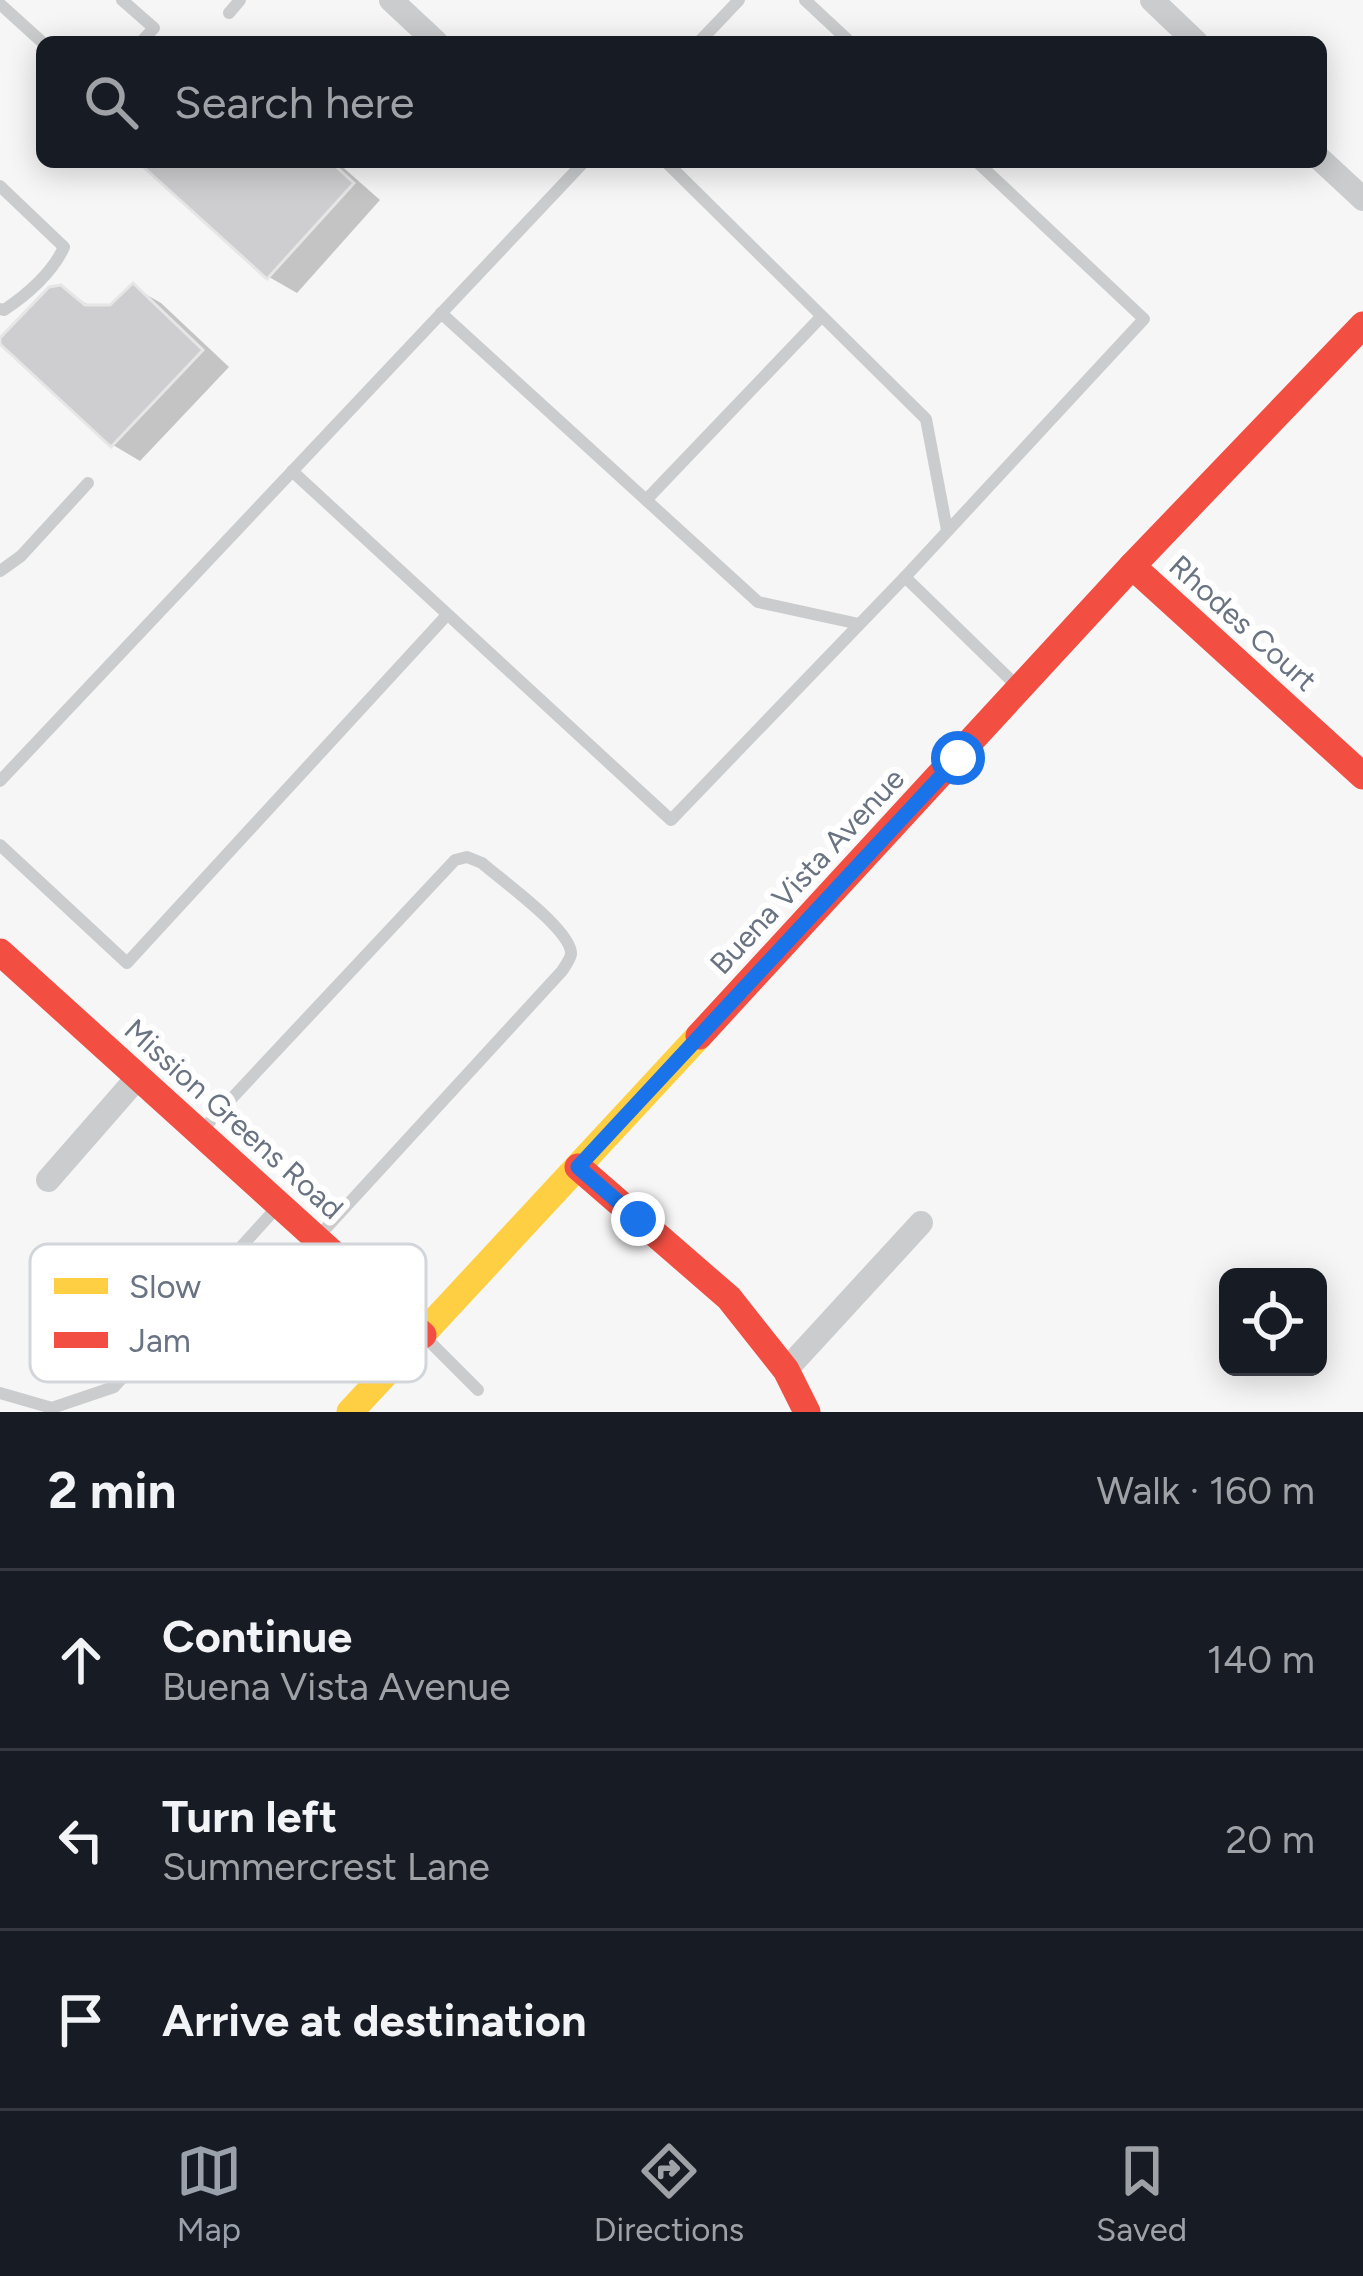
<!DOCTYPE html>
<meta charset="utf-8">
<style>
:root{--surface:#171b24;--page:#242831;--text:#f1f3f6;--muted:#9ea1a6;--line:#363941;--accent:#9ba1ab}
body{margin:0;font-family:Figtree,sans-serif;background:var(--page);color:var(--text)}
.controls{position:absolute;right:36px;bottom:36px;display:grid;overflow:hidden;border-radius:18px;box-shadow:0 6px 30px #0003}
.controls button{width:108px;height:108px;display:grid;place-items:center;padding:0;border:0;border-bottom:3px solid var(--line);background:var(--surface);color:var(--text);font:60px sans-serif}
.stop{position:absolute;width:36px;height:36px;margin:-27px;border:9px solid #1a73e8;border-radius:50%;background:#fff}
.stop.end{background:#1a73e8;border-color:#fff;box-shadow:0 3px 12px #0008}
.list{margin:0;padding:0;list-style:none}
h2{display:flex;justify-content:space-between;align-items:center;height:156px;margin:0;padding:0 48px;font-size:51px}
h2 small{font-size:39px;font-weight:400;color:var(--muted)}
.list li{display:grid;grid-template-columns:78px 1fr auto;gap:36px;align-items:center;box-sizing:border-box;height:180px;padding:0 48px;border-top:3px solid var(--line)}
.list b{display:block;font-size:45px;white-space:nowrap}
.list p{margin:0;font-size:39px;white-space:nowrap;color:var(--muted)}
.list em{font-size:39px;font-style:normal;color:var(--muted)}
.icon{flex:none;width:66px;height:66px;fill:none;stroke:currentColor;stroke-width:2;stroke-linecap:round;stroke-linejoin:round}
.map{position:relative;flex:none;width:1363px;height:1412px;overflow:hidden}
.search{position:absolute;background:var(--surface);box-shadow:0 6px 30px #0003;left:36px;right:36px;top:36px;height:132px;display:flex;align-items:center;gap:30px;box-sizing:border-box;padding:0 42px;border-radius:18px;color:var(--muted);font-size:45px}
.sheet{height:696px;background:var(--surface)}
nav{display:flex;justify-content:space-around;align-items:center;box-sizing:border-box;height:168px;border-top:3px solid var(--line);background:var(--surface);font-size:33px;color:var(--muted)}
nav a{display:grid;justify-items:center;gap:6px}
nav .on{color:var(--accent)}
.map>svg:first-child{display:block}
</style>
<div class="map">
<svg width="1363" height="1412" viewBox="0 0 1363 1412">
<rect width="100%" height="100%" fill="#f6f6f6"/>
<g fill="#0003">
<path d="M143 162H337L380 200 297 293 269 277Z"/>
<path d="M133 287 161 303 229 367 140 461 113 445 60 289 89 305 111 308Z"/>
</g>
<g fill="#ceced0" stroke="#e6e6e6" stroke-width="3">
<path d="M138 162H331L354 183 267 279Z"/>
<path d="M133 283 203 350 111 447 0 344V338L49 287 61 285 85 305H110Z"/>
</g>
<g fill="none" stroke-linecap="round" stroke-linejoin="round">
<g stroke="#cbcccd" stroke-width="12">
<path d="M122 0 154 28 141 42"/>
<path d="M805 0 850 42"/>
<path d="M0 4 42 42"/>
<path d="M229 13 240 0"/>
<path d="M699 42 739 0"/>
<path d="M666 162 926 419 947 530"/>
<path d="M0 186 64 247C53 272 27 295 4 310L0 309"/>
<path d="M441 313 758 602 859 624"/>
<path d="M292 471 671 820 905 577 1144 319 977 162"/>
<path d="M647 499 821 317"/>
<path d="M0 571 21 556 88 483"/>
<path d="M905 577 1020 689"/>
<path d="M0 781 584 162"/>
<path d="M0 845 127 963 447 615"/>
<path d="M203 1129 455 860 467 857 482 863C501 880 572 930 571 954 570 960 565 966 562 971L317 1238"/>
<path d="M424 1336 478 1390"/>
<path d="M0 1393 52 1408 114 1387 279 1205"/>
</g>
<g stroke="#cbcccd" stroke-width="24">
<path d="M391 0 436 42"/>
<path d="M1152 0 1196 42"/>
<path d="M1321 160 1363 199"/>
<path d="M48 1180 138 1077"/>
<path d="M786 1370 921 1223"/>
</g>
<path stroke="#ffcf43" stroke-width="27" d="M350 1412 699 1036"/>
<g stroke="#f24e42" stroke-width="27">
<path d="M1132 566 1363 776"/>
<path d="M0 952 423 1335"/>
<path d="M699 1036 1132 566 1363 325"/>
<path d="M578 1167 729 1298 786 1370 807 1412"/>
</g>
</g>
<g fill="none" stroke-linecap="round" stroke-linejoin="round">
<path stroke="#1a73e8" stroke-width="15" d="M638 1219 578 1167 958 758"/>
</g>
<g text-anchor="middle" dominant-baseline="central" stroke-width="12" stroke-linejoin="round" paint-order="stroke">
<g font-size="30" fill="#6a7382" stroke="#fff">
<text transform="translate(1243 623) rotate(42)">Rhodes Court</text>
<text transform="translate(807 871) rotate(-47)">Buena Vista Avenue</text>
<text transform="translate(234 1119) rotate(42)">Mission Greens Road</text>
</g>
</g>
<rect x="30" y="1244" width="396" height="138" rx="18" fill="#fff" stroke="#d2d5da" stroke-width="3"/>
<rect x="54" y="1278" width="54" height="16" fill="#ffcf43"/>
<rect x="54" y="1332" width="54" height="16" fill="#f24e42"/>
<g font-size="33" fill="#6a7382">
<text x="129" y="1298">Slow</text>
<text x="129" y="1352">Jam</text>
</g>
</svg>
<div class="controls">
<button><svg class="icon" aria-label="locate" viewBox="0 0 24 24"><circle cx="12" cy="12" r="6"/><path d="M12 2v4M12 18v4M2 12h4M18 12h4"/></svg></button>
</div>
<div class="stop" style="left:958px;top:758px"></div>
<div class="stop end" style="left:638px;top:1219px"></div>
<div class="search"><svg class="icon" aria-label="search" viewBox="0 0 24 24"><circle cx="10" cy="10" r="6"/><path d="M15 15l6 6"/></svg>Search here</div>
</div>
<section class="sheet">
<h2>2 min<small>Walk · 160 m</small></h2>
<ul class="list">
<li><svg class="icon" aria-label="ahead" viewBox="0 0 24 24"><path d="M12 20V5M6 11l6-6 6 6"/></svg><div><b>Continue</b><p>Buena Vista Avenue</p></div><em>140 m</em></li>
<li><svg class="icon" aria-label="left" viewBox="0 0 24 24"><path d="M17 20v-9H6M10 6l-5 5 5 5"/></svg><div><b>Turn left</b><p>Summercrest Lane</p></div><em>20 m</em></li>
<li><svg class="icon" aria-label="arrive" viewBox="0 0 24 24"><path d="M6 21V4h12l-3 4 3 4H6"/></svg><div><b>Arrive at destination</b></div></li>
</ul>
</section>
<nav>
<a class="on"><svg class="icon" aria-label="map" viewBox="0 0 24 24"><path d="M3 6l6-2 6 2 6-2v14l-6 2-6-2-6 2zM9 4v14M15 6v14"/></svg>Map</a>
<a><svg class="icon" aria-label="directions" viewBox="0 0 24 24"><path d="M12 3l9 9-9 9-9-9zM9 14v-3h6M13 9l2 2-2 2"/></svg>Directions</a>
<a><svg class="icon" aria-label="saved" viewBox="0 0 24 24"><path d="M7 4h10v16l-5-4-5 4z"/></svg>Saved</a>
</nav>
